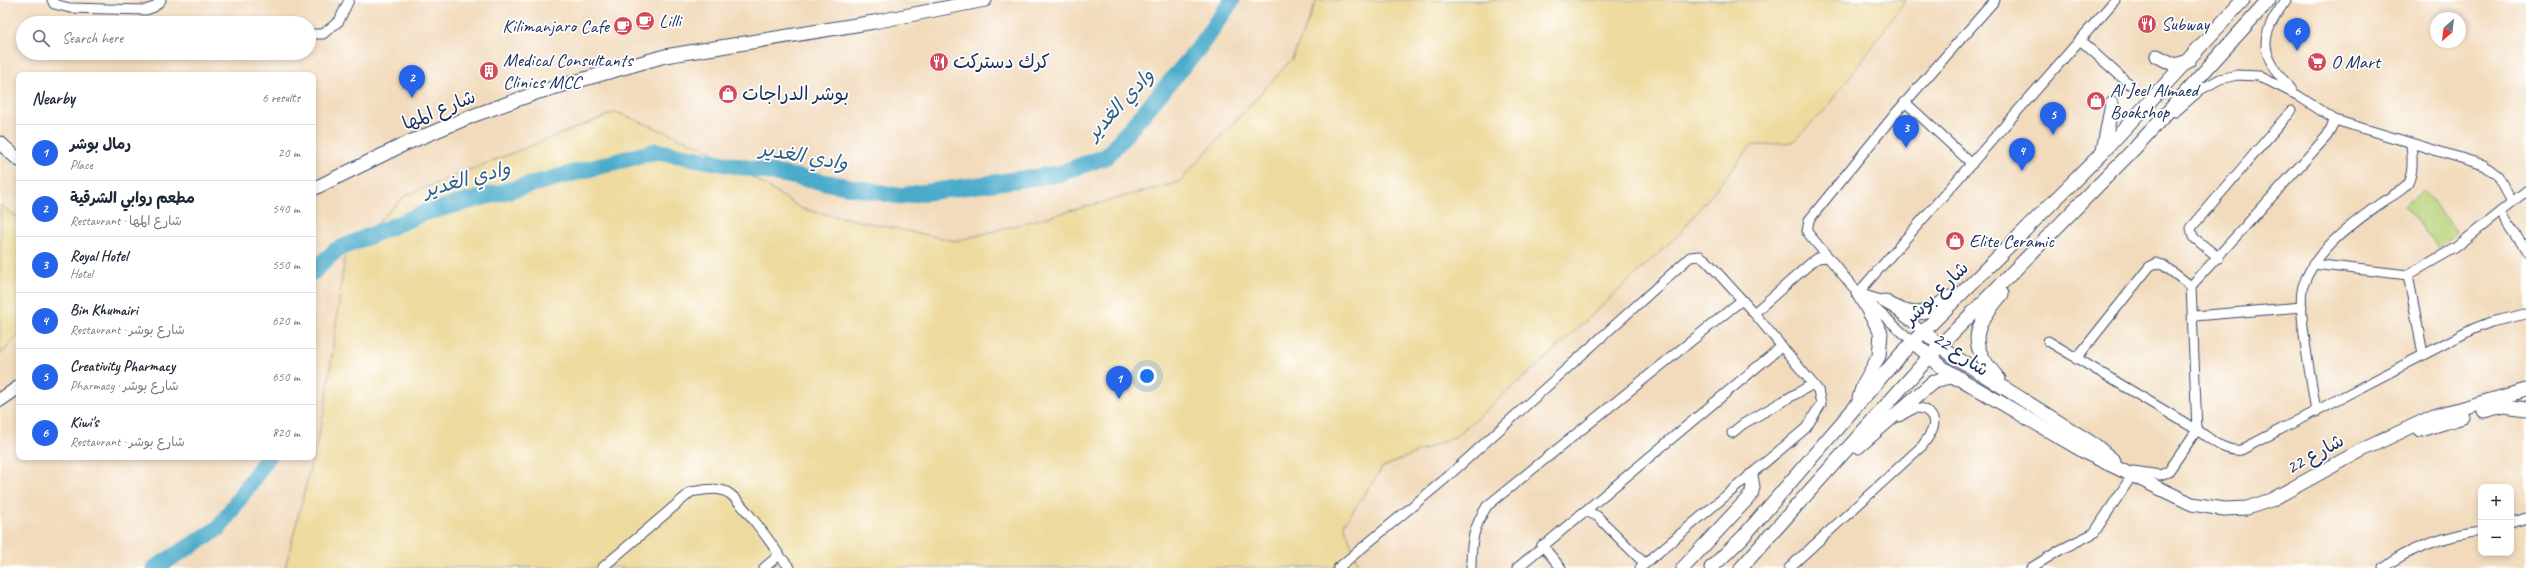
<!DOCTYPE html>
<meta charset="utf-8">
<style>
:root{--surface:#fff;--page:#f2f2f3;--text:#1f2937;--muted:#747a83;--line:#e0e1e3;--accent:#2563eb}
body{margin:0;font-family:Caveat,"Playpen Sans Arabic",sans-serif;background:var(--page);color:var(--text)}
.controls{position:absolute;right:12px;bottom:12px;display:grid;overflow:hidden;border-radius:8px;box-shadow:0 2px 6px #0003}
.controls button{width:36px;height:36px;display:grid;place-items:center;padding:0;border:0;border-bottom:1px solid var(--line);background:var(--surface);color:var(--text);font:20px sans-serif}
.compass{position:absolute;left:2430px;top:12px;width:36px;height:36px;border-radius:50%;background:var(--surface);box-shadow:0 2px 6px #0003;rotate:208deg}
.you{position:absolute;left:1147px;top:376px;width:14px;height:14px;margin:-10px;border:3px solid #fff;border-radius:50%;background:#1a73e8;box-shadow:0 0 0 6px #1a73e833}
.badge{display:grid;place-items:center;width:26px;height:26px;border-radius:50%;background:var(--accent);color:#fff;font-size:13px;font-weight:700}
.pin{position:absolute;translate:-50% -33px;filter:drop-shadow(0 1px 2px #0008)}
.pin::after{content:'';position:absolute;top:21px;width:14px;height:12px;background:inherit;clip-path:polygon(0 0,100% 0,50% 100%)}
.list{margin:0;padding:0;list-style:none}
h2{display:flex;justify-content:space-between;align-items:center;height:52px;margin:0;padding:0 16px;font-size:17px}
h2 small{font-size:13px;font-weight:400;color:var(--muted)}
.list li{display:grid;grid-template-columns:26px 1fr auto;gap:12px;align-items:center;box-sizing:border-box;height:56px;padding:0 16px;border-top:1px solid var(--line)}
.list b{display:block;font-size:15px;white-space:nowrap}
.list p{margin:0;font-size:13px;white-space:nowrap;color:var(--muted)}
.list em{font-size:13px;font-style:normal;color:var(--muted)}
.icon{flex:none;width:22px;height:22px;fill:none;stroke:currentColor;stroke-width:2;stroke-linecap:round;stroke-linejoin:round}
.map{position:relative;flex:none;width:2526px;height:568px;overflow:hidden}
.search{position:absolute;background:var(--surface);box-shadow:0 2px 6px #0003;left:16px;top:16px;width:300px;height:44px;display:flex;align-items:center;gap:10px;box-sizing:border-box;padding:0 14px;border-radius:22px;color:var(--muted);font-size:15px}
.panel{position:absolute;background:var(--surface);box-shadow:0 2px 6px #0003;left:16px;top:72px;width:300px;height:388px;border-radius:8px}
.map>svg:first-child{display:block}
</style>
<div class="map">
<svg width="2526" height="568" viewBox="0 0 2526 568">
<rect width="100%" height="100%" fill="#fff"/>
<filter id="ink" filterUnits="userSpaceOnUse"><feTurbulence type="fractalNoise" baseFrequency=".025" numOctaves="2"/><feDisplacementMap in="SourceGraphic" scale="8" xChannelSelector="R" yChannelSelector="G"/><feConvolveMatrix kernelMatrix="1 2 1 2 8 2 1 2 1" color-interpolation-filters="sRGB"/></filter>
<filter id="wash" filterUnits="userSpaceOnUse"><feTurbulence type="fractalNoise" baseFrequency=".012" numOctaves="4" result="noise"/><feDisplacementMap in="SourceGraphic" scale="16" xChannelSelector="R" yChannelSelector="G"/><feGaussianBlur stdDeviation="0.9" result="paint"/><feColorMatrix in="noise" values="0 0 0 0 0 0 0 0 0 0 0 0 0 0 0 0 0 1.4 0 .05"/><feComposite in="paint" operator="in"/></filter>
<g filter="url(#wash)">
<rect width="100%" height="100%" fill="#f2dbbc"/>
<path fill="#b8d177" stroke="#6a806a" d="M2424 191 2457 232 2438 248 2405 206Z"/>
<g fill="#eeda9e" stroke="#84847e">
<path d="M1317 0H1906L1825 110 1793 142 1751 146 1680 233 1545 359 1456 436 1383 467 1344 524 1360 568H285L325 409 345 254 406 195 616 112 710 150 802 209 956 241 1179 182 1292 59Z"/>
<path d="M0 205 19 218V335L0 355Z"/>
</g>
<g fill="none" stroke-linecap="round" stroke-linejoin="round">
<g stroke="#4babca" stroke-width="17">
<path d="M313 272 336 250 424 213 656 151 899 196 1058 174 1107 156 1198 49 1232 0"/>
<path d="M155 568 219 528 268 457"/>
</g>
</g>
</g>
<g filter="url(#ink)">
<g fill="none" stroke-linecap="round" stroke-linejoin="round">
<defs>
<g id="street">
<path d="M52 0 54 4 70 8 146 10 154 7 161 0"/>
<path d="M2286 0C2257 40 2260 54 2292 90"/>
<path d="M309 34H323L339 21 349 0"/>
<path d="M2080 40 2129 84"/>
<path d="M1905 102 1972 164"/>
<path d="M2175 112 2200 90 2220 79 2237 75 2259 76 2297 95 2335 120 2484 165 2498 176 2512 202"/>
<path d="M2501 213 2526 250"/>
<path d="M1828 257 1807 232 1809 220 1895 114 1995 0"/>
<path d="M2219 258 2193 237 2191 228 2291 111"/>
<path d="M2313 264 2408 275 2423 354"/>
<path d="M2408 275 2455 248 2526 191"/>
<path d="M2191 286 2327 136 2335 120"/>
<path d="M1858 293 2115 0"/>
<path d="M1861 294 1884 301 1924 332"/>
<path d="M2194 316 2302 307"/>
<path d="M2048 341 2197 430 2191 286 2163 265 2156 263 2150 266 2076 359"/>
<path d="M2316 412C2313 387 2296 306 2303 286 2315 250 2352 224 2381 203 2389 197 2403 191 2408 183 2414 171 2412 156 2411 144"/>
<path d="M1732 433 1743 424 1813 384"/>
<path d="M2133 471 2160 475 2168 472 2197 430C2211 439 2224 452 2241 450L2473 329 2491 322 2526 314"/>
<path d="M1580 515 1585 511 1597 516 1645 564"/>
<path d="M2511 523 2526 518"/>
<path d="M1542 545 1561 568"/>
<path d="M779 555 790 568"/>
<path d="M602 568 691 492C703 490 720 486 730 494 742 503 770 541 779 555L764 568"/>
<path d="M1338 568 1445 479 1690 257 1700 256 1706 260 1754 313"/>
<path d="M1471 568C1471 542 1473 528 1487 506L1742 300"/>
<path d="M1517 568 1782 346"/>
<path d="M1640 568 1806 428 1821 404 1818 390 1754 313 1812 262 1818 258 1828 257 1858 293 1913 342"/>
<path d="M1789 568 1922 446C1930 435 1941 422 1927 411 1925 409 1919 408 1916 408 1910 410 1904 414 1899 417"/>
<path d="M2031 568 2060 550 2094 533 2133 474"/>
<path d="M2383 568C2409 548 2449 535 2481 531"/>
</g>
<g id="secondary">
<path d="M2157 56 2175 65 2189 61"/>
<path d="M0 143 19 160"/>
<path d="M2103 151 2112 104"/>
<path d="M313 189 405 144 472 116 539 92 665 56 874 22 985 0"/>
<path d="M1858 293 1881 333 1879 356 1863 385 1859 398"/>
<path d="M1884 301C1911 317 1924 318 1949 297"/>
<path d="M1924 332 1952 355 2095 445 2114 461"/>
<path d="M1913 342 1943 368 1964 381 2088 454 2192 504 2224 509 2247 508 2271 500 2360 451 2434 416 2526 390"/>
<path d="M1999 379C1966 342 1973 329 2002 294"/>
<path d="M0 400 19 387"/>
<path d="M2484 411 2503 406 2526 409"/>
<path d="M2421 430 2463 417"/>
<path d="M1858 447 1932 383C1942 378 1948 376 1959 379"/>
<path d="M1683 568 1751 495 1753 487 1751 476"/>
<path d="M1711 568 1743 537 1902 353 2103 152 2243 0"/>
<path d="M1741 568 1930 356 2135 148 2269 0"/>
</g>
</defs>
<use href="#street" stroke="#3b496c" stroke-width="11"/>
<use href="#secondary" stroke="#3b496c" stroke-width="15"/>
<use href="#street" stroke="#fff" stroke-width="9"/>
<use href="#secondary" stroke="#fff" stroke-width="13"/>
</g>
</g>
<defs>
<symbol id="cafe-disc" viewBox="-11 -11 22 22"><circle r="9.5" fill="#d1495b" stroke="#fff"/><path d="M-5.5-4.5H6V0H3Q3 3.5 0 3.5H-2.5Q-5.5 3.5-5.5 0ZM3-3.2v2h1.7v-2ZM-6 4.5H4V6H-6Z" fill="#fff"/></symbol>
<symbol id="restaurant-disc" viewBox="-11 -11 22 22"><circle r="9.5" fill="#d1495b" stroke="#fff"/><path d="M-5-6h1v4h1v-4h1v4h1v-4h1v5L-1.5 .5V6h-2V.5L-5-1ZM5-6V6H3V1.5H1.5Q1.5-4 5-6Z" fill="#fff"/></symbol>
<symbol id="supermarket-disc" viewBox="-11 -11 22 22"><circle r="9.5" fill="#d1495b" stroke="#fff"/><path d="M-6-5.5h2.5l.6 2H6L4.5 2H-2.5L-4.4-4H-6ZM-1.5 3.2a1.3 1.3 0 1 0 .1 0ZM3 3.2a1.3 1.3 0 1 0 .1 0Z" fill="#fff"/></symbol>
<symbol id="building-disc" viewBox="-11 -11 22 22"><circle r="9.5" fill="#d1495b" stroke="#fff"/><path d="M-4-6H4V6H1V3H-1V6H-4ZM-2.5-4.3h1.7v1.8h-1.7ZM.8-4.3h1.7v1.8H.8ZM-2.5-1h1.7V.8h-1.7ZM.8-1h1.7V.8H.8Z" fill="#fff"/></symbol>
<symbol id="shop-disc" viewBox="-11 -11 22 22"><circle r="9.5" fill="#d1495b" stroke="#fff"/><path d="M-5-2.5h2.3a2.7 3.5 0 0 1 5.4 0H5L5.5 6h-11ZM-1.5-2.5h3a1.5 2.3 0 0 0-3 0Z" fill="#fff"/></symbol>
</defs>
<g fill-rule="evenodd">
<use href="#cafe-disc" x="634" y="10" width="22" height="22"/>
<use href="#restaurant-disc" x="2136" y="13" width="22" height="22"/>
<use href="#cafe-disc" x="612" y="15" width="22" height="22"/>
<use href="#restaurant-disc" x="928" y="51" width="22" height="22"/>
<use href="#supermarket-disc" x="2306" y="51" width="22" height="22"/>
<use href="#building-disc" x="478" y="60" width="22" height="22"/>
<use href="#shop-disc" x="717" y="83" width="22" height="22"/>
<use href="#shop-disc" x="2085" y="90" width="22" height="22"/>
<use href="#shop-disc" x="1944" y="230" width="22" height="22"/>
</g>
<g text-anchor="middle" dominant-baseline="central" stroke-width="3.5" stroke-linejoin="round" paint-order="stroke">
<g font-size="19" fill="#1b2f5e" stroke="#fff" text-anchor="start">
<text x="659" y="21">Lilli</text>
<text x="2161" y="24">Subway</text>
<text x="609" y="26" text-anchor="end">Kilimanjaro Cafe</text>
<text x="503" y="60">Medical Consultants<tspan x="503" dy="22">Clinics MCC</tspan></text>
<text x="953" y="62">كرك دستركت</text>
<text x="2331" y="62">O Mart</text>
<text x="2110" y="90">Al Jeel Almaed<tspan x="2110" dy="22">Bookshop</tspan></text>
<text x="742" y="94">بوشر الدراجات</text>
<text x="1969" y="241">Elite Ceramic</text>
</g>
<g font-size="19" fill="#1b2f5e" stroke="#fff">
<text transform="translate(439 110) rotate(-22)">شارع المها</text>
<text transform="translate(1936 293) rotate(-44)">شارع بوشر</text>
<text transform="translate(1961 354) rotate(35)">شارع 22</text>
<text transform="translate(2315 454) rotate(-29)">شارع 22</text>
</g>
<g font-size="20" font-style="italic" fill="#2e6189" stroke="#fff">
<text transform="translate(1120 104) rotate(-47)">وادي الغدير</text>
<text transform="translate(804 156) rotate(10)">وادي الغدير</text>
<text transform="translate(467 179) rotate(-15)">وادي الغدير</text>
</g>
</g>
</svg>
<div class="controls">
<button>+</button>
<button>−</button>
</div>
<svg class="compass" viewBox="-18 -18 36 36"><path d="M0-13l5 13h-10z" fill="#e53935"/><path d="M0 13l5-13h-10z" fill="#747a83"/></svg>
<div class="you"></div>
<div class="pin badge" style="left:1119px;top:399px">1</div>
<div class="pin badge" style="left:412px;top:98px">2</div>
<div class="pin badge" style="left:1906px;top:148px">3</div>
<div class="pin badge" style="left:2022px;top:171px">4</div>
<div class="pin badge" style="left:2053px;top:135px">5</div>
<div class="pin badge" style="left:2297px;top:51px">6</div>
<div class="search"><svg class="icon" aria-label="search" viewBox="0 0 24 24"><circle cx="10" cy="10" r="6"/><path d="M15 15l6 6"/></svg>Search here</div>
<section class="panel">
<h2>Nearby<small>6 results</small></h2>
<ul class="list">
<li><span class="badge">1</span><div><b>رمال بوشر</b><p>Place</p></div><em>20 m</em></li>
<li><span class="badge">2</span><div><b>مطعم روابي الشرقية</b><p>Restaurant · شارع المها</p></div><em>540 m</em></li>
<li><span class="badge">3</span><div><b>Royal Hotel</b><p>Hotel</p></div><em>550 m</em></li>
<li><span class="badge">4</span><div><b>Bin Khumairi</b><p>Restaurant · شارع بوشر</p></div><em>620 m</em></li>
<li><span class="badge">5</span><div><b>Creativity Pharmacy</b><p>Pharmacy · شارع بوشر</p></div><em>650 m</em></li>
<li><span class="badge">6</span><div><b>Kiwi's</b><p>Restaurant · شارع بوشر</p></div><em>820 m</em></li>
</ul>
</section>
</div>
